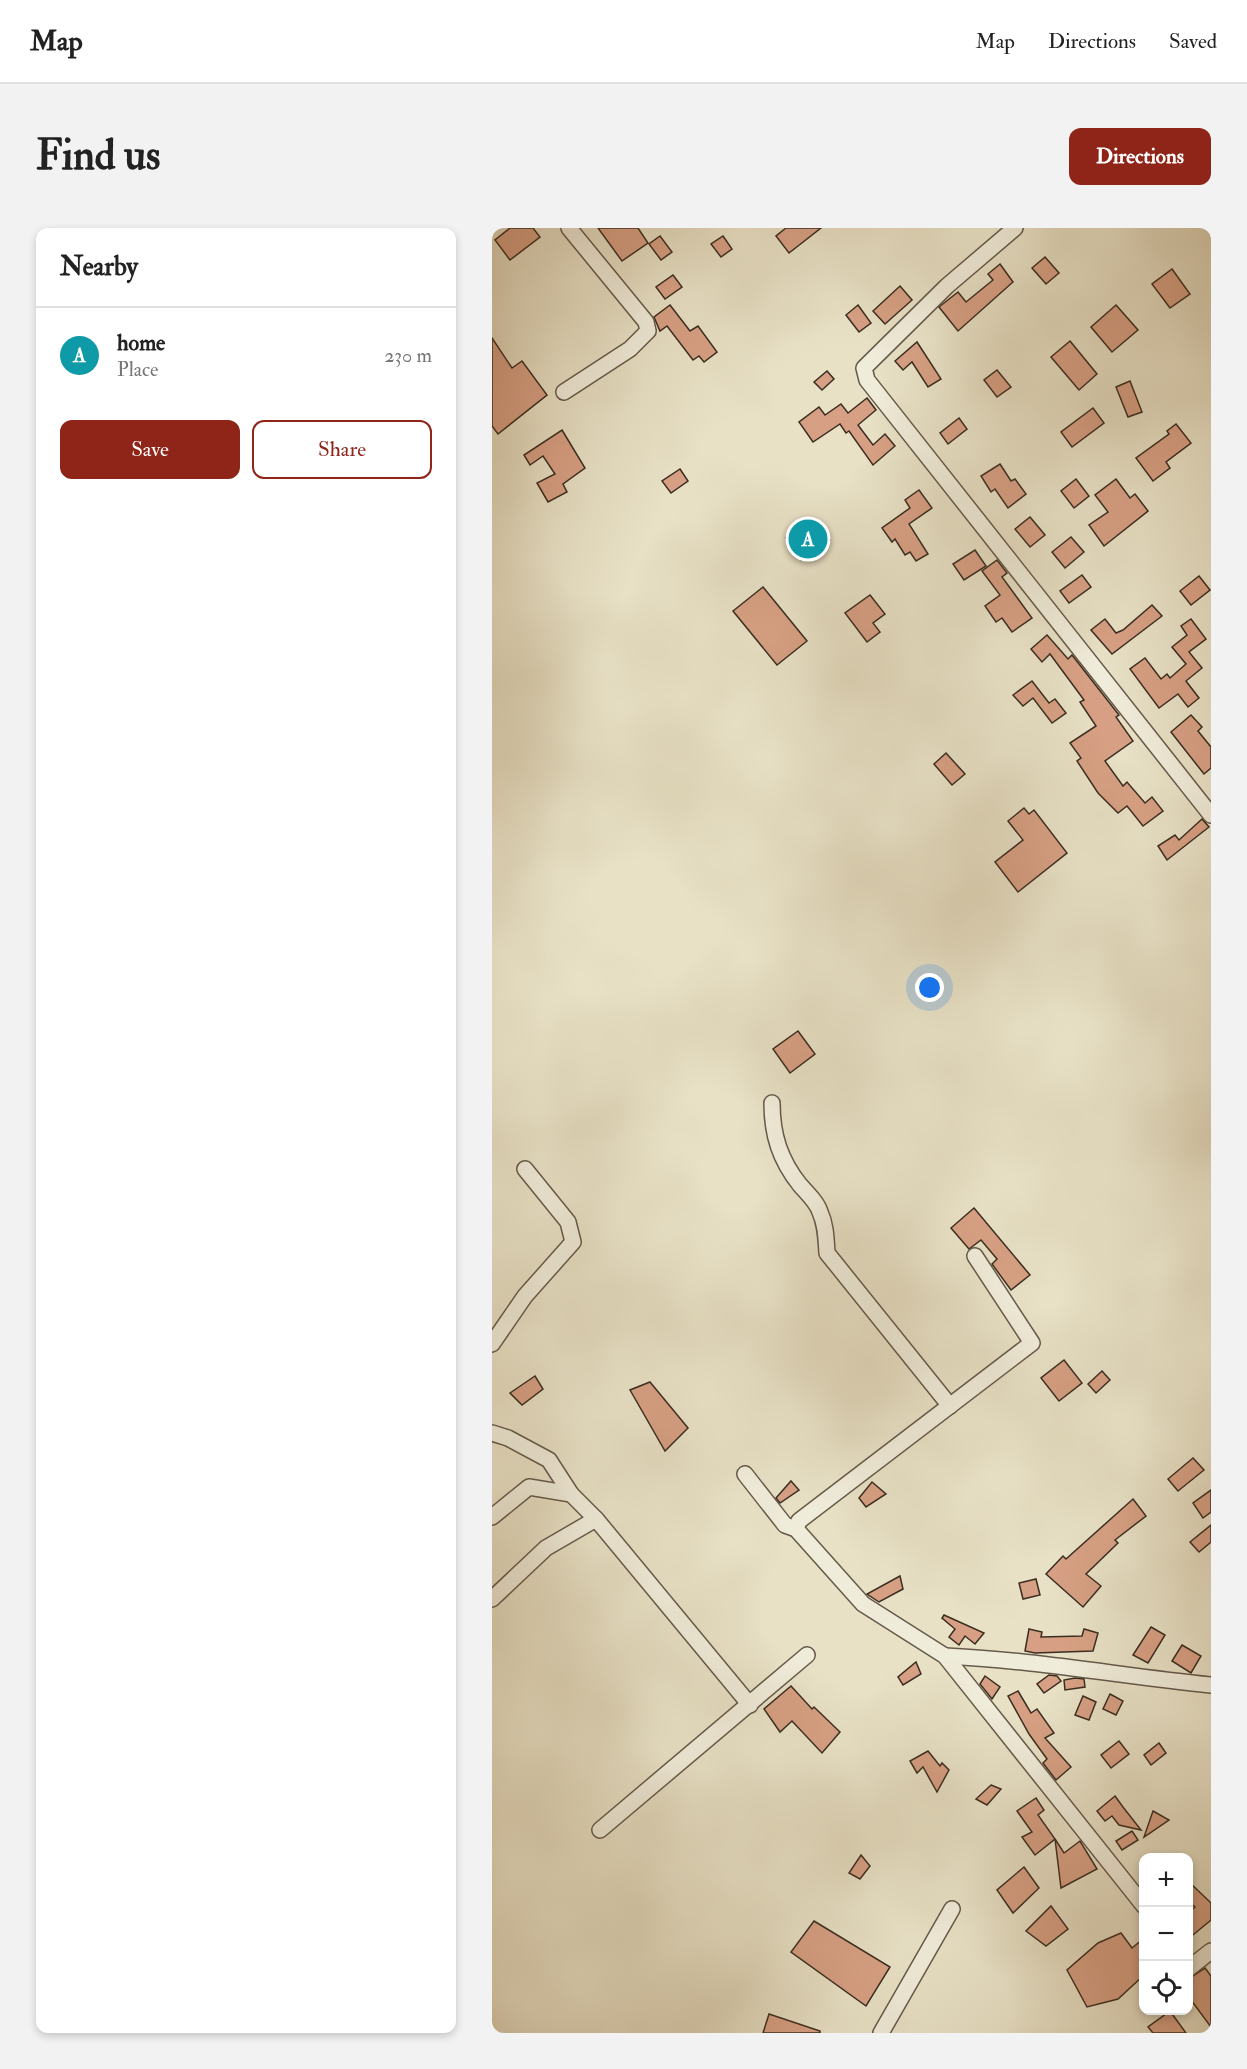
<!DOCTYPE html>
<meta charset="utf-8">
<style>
:root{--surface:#fff;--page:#f2f2f2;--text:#222;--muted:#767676;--line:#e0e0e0;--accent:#8f2418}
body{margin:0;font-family:"IM FELL Double Pica",serif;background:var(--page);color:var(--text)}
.controls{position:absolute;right:18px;bottom:18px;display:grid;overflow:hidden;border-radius:12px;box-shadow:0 3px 9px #0003}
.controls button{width:54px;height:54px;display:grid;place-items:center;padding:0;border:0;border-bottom:2px solid var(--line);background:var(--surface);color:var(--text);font:30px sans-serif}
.you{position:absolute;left:438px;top:760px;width:21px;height:21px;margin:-15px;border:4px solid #fff;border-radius:50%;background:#1a73e8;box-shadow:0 0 0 9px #1a73e833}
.badge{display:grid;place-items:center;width:39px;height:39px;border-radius:50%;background:var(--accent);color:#fff;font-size:20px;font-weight:700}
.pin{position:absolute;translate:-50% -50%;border:3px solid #fff;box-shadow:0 2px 6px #0006}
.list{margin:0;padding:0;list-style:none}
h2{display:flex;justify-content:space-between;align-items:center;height:78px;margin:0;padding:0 24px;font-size:26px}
h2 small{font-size:20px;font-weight:400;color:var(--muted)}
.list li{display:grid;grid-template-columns:39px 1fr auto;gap:18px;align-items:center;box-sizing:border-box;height:96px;padding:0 24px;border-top:2px solid var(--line)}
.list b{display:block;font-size:22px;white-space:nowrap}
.list p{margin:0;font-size:20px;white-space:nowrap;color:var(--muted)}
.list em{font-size:20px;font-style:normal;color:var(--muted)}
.actions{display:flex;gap:12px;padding:18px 24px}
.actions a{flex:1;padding:14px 0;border:2px solid var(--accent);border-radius:12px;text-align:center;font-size:21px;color:var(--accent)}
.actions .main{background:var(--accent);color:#fff}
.icon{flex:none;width:33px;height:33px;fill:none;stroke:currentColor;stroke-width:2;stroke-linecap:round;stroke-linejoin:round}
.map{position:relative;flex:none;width:719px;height:1805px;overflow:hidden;border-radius:12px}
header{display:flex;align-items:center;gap:36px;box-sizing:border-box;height:84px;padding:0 30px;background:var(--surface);border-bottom:2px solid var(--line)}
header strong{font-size:28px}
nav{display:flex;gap:33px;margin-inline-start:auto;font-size:21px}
.intro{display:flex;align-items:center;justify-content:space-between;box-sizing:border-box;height:144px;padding:0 36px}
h1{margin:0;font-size:42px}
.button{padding:15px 27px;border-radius:12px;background:var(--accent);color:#fff;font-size:21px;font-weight:700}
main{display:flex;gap:36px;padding:0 36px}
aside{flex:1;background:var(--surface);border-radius:12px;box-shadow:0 3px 9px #0003}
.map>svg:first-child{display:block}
</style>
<header>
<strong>Map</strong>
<nav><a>Map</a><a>Directions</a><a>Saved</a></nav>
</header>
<div class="intro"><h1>Find us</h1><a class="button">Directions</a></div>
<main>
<aside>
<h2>Nearby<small></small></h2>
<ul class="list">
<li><span class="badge" style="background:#0f9aa8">A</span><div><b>home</b><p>Place</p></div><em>230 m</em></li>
</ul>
<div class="actions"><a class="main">Save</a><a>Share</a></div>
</aside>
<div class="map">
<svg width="719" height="1805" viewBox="0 0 719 1805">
<rect width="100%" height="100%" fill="#e8e1c6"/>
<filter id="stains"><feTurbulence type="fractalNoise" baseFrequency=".00333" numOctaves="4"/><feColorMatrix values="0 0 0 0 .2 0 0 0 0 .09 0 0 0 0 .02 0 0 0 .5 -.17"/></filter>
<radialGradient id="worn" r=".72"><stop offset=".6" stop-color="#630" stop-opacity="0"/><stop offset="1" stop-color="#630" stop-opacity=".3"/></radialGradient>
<g fill="#d7a084" stroke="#3b2d21" stroke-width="1.5">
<path d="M18 0H41L48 9 18 32 3 12Z"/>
<path d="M106 0H146L156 15 130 33Z"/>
<path d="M294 0H329L297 25 284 8Z"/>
<path d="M168 8 180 24 169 32 157 16Z"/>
<path d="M231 8 240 21 229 29 219 16Z"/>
<path d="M553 29 567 45 554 56 540 40Z"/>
<path d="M508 36 521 54 466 103 447 79 466 64 474 74 501 52 496 46Z"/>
<path d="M680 41 698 66 678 80 660 56Z"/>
<path d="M181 47 190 59 173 71 164 59Z"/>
<path d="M408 58 420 72 393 96 381 83Z"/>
<path d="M178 77 198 103 206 98 225 124 212 134 207 128 201 132 175 98 168 103 162 89Z"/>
<path d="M366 77 379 95 367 104 354 87Z"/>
<path d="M624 77 646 102 620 124 599 99Z"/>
<path d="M0 110 20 140 30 133 55 167 6 206 0 198Z"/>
<path d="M578 113 605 146 587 162 559 129Z"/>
<path d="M425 114 449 151 436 159 420 134 411 142 403 133Z"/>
<path d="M505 142 519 159 505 169 492 152Z"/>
<path d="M335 143 342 151 330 162 322 154Z"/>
<path d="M638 153 650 184 636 189 624 159Z"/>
<path d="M375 170 384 182 366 197 381 217 393 206 403 218 381 237 357 203 354 205 348 196 321 214 307 194 327 179 333 187 349 176 356 185Z"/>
<path d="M601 180 612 195 580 219 569 204Z"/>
<path d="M467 190 475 201 456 216 448 205Z"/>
<path d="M684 196 699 215 674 234 678 240 661 253 644 230 677 206 675 203Z"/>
<path d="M70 202 93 240 71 256 75 264 56 274 45 255 63 246 51 228 38 237 32 227Z"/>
<path d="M508 236 519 253 523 251 534 266 516 280 503 261 499 264 489 248Z"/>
<path d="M188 241 196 253 179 265 170 253Z"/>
<path d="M584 251 597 268 582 280 569 263Z"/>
<path d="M624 251 638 270 643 266 656 283 612 318 597 297 616 284 603 267Z"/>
<path d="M427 262 440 280 417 296 436 326 424 333 418 324 413 327 403 311 400 314 390 300 418 280 413 272Z"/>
<path d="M538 289 553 307 538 319 523 301Z"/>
<path d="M323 291 338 312 309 332 294 310Z"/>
<path d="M579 309 592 324 573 340 560 324Z"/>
<path d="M483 322 494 338 472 352 461 336Z"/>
<path d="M505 332 515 345 510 349 540 390 520 404 510 390 504 394 493 378 508 367 490 343Z"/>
<path d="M590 347 599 359 577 375 568 363Z"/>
<path d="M707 348 718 362 699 377 688 363Z"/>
<path d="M271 359 315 413 285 437 241 383Z"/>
<path d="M378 367 393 386 381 395 388 404 375 414 353 385Z"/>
<path d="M660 377 670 388 620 426 599 402 613 391 624 405 631 402Z"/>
<path d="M699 391 714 411 697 424 710 440 694 453 707 470 696 479 686 466 667 480 638 441 653 430 669 451 675 446 678 450 694 436 680 419 695 407 689 398Z"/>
<path d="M555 407 576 431 580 427 627 487 624 489 641 513 613 533 631 558 635 554 653 575 660 569 671 583 651 598 635 578 626 585 606 565 585 533 589 530 578 515 604 498 588 474 592 472 558 426 550 434 539 421Z"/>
<path d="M540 453 557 475 563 471 574 485 560 495 541 470 531 478 521 467Z"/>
<path d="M699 487 710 499 706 503 719 519V540L712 546 679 504Z"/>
<path d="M454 525 473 546 460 557 442 536Z"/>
<path d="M532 580 537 586 542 582 575 625 526 664 503 634 531 612 516 593Z"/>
<path d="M710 591 717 599 675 632 666 618 683 607 687 612Z"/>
<path d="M306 803 323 826 298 845 281 821Z"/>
<path d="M482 980 538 1047 519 1062 500 1036 505 1031 489 1012 477 1021 459 1000Z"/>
<path d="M572 1132 590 1155 567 1173 549 1150Z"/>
<path d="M610 1143 618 1152 604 1165 596 1156Z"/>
<path d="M43 1148 51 1161 30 1177 18 1165Z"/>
<path d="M158 1154 196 1200 173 1223 138 1162Z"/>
<path d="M701 1230 712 1242 686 1263 676 1251Z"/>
<path d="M299 1253 307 1262 288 1275 284 1270Z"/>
<path d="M380 1254 394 1266 374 1279 367 1270Z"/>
<path d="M719 1262V1284L711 1290 701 1275Z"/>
<path d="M641 1271 654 1288 623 1312 626 1315 594 1346 609 1358 591 1379 554 1346 571 1328 574 1331Z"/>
<path d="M719 1297V1314L707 1324 698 1314Z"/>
<path d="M408 1348 411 1361 387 1374 375 1366Z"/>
<path d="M544 1351 548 1367 531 1371 527 1355Z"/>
<path d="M452 1387 492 1405 483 1416 473 1408 467 1417 457 1409 463 1401 450 1390Z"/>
<path d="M659 1399 673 1407 656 1435 641 1427Z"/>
<path d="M537 1401 550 1404 549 1409 590 1408 592 1401 606 1405 601 1423 543 1425 533 1423Z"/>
<path d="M690 1417 709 1428 699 1445 680 1433Z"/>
<path d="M424 1434 429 1446 411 1457 406 1449Z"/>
<path d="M557 1447 565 1448 569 1453 552 1465 545 1456Z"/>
<path d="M493 1448 508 1459 500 1471 488 1456Z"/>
<path d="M583 1450 592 1451 593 1459 573 1462 572 1452Z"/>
<path d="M299 1458 320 1481 322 1479 348 1504 330 1525 300 1493 288 1504 272 1481Z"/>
<path d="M526 1463 539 1485 545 1481 562 1505 553 1510 579 1539 564 1552 551 1535 555 1531 537 1506 516 1468Z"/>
<path d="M618 1466 631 1473 624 1487 611 1481Z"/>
<path d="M591 1468 604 1474 597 1492 583 1487Z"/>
<path d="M627 1513 637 1526 619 1540 609 1527Z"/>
<path d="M667 1515 674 1525 659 1537 652 1527Z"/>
<path d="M436 1523 448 1538 450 1535 457 1542 445 1564 431 1539 425 1545 418 1533Z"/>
<path d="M499 1557 509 1561 495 1577 484 1571Z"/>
<path d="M623 1568 631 1579 649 1602 627 1597 620 1588 613 1593 605 1583Z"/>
<path d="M544 1570 552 1582 546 1587 563 1611 543 1627 530 1609 540 1604 525 1583Z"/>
<path d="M661 1583 677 1592 652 1609Z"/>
<path d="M640 1603 646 1612 630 1622 624 1613Z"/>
<path d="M563 1611 572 1625 588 1613 605 1641 569 1660Z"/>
<path d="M369 1627 378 1638 368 1651 357 1645Z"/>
<path d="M532 1639 547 1660 521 1685 505 1662Z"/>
<path d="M696 1653 719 1675V1692L696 1711V1685L703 1679 696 1673Z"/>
<path d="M559 1678 576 1701 554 1718 534 1703Z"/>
<path d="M322 1693 398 1739 374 1778 299 1724Z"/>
<path d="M629 1705 640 1720 651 1711V1748L626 1771 595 1779 575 1742 606 1715Z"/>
<path d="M713 1740 719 1748V1799L696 1768V1751Z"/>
<path d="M678 1783 694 1805H661L656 1799Z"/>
<path d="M277 1786 328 1803V1805H271Z"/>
</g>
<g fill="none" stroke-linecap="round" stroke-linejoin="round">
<defs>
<g id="minor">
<path d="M523 0 455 58 372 140 375 152 719 587"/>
<path d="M72 164 138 121 156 103 154 94 77 0"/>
<path d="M280 875C280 907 288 932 308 957 315 965 325 974 328 984 334 997 334 1011 335 1025L458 1178"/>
<path d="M0 1116 33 1068 81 1014 76 994 33 941"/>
<path d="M0 1205 16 1210 57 1232 79 1266"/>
<path d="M253 1246 293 1297 304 1301 371 1376 453 1428 652 1678"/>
<path d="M0 1289 37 1259 79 1266 104 1291 54 1320 0 1371"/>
<path d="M104 1291 258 1477"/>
<path d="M304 1301 307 1293 540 1115 483 1028"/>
<path d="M453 1428C542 1432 630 1448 719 1457"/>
<path d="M108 1602 315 1427"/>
<path d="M696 1741 719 1723"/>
<path d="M389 1805 460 1681"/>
</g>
</defs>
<use href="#minor" stroke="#665a4a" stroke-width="18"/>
<use href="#minor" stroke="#f0ecda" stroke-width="15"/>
</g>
<rect width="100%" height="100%" filter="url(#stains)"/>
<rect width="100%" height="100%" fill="url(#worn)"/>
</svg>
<div class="controls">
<button>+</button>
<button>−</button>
<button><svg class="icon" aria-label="locate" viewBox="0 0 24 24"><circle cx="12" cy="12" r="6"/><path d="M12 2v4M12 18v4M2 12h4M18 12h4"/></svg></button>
</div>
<div class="you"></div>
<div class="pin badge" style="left:316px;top:311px;background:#0f9aa8">A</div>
</div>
</main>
